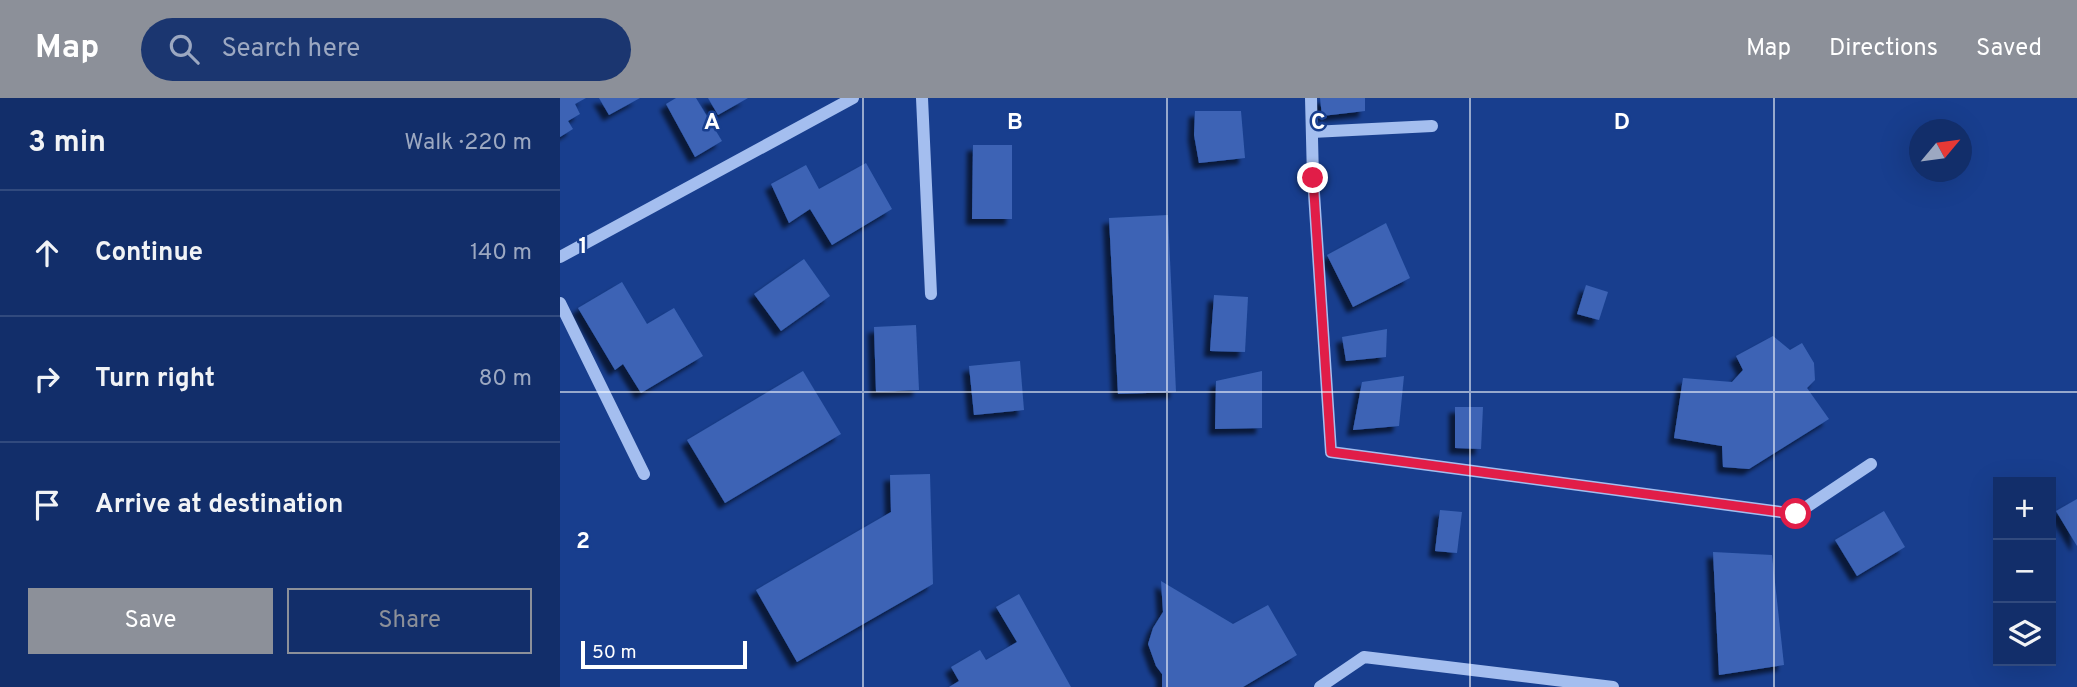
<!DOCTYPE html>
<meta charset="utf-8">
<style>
:root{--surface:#122e6a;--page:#1b3670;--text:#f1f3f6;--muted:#9ca8c1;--line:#314a7e;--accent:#8c9099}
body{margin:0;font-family:Overpass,sans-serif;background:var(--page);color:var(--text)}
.controls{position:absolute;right:21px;bottom:21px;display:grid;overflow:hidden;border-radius:0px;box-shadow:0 7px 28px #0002}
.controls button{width:63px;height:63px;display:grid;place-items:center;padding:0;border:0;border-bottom:2px solid var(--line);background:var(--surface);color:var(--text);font:35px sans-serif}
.compass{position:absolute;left:1349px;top:21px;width:63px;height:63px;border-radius:50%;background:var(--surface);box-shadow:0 7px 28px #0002;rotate:61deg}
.scale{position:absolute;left:21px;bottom:18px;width:166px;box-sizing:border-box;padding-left:7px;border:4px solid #fff;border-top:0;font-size:19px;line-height:24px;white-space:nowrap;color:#fff;-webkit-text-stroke:5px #183e8e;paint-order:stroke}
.stop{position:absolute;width:21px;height:21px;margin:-16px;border:5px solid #e11d48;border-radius:50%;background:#fff}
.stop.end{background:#e11d48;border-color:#fff;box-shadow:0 2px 7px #0008}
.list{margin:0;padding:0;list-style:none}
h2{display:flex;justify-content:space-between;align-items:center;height:91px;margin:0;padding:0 28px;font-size:30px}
h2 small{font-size:23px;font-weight:400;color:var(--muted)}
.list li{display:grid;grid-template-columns:46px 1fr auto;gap:21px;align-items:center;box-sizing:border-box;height:126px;padding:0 28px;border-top:2px solid var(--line)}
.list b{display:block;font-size:26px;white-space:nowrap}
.list em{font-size:23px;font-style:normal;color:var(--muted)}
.actions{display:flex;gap:14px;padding:21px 28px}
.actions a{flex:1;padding:16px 0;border:2px solid var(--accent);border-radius:0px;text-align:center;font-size:24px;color:var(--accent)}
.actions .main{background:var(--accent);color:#fff}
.icon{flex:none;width:38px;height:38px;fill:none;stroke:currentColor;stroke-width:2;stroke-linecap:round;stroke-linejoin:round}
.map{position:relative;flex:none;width:1517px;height:589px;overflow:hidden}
header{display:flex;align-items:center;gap:42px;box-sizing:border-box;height:98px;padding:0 35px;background:var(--accent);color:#fff}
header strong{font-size:33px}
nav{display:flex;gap:38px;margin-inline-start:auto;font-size:24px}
.search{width:490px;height:63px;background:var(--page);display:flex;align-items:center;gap:18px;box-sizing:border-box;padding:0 24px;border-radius:38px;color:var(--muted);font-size:26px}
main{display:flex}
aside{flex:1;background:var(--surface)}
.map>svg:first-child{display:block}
</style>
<header>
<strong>Map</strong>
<div class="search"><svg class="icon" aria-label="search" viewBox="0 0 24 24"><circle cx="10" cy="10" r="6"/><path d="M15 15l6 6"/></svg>Search here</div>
<nav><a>Map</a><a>Directions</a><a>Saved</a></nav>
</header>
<main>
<aside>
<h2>3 min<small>Walk · 220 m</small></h2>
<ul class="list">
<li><svg class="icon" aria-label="ahead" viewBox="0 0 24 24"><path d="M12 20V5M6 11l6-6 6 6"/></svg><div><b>Continue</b></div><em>140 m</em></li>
<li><svg class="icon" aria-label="right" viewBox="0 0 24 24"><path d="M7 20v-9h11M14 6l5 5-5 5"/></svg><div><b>Turn right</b></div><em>80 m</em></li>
<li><svg class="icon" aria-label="arrive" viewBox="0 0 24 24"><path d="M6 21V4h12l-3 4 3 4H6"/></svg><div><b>Arrive at destination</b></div></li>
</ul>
<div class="actions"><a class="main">Save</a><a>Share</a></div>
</aside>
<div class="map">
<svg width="1517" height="589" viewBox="0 0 1517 589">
<defs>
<filter id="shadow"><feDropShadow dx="-6" dy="6" stdDeviation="2" flood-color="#0009"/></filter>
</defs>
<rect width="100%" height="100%" fill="#183e8e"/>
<g fill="#3c64b5" filter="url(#shadow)">
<path d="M0 0H26L15 6 20 16 8 23 13 31 0 39Z"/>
<path d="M39 0H80L49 17Z"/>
<path d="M116 0H136L162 43 135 59 106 6Z"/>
<path d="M148 0H188L158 17Z"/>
<path d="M760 0H805V13L762 18Z"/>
<path d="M635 13H681L685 60 639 65 634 37Z"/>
<path d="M413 47H452V121H412Z"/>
<path d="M306 65 332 111 272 147 250 111 229 125 211 86 246 67 259 91Z"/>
<path d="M608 117 616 294 558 296 549 120Z"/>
<path d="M826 125 850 180 793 209 767 157Z"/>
<path d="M244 161 270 198 221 233 194 196Z"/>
<path d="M62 184 87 226 114 210 143 258 81 295 63 266 55 272 18 210Z"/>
<path d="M1026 187 1048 194 1039 222 1017 216Z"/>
<path d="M654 197 688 199 685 254 650 253Z"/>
<path d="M356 227 359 292 316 294 314 229Z"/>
<path d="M827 231 826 259 786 263 782 239Z"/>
<path d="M1213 238 1230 252 1242 245 1254 265 1255 282 1247 290 1269 321 1189 371 1163 369 1162 348 1114 340 1123 280 1172 284 1183 272 1176 258Z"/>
<path d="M460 263 464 312 414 317 409 268Z"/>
<path d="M243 273 281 336 165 405 127 342Z"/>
<path d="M702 273V330L655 331 656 283Z"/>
<path d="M844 278 839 328 793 332 802 284Z"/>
<path d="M895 309H923L921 351 895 350Z"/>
<path d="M370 376 373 486 237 564 196 492 331 414 330 377Z"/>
<path d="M1517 401V448L1496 413Z"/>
<path d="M880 412 902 414 897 455 875 453Z"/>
<path d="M1324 413 1345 449 1297 478 1275 442Z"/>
<path d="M1153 454 1212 457 1224 567 1159 577Z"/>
<path d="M601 483 673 526 708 507 737 557 683 589H602V576L596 568 588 546 593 530 603 514Z"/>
<path d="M459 496 511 589H389L399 583 391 569 420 552 426 562 457 544 436 509Z"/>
</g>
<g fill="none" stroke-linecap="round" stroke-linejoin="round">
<g stroke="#a4beef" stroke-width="12">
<path d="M362 0 371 196"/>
<path d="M751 0 753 80 771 354 1236 416 1311 366"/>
<path d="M752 34 872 28"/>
<path d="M0 159 293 0"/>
<path d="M0 205 84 376"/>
<path d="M760 589 804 559 1053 589"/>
</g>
</g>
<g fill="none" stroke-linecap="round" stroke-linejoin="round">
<path stroke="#e11d48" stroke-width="9" d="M753 80 771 354 1236 416"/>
</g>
<path fill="none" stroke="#fff" stroke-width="2" stroke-opacity="0.55" d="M303 0V589M607 0V589M910 0V589M1214 0V589M0 294H1517"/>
<g font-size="23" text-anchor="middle" font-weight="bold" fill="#fff" stroke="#183e8e" stroke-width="5" stroke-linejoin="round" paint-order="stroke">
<text x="152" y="31">A</text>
<text x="455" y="31">B</text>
<text x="758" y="31">C</text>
<text x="1062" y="31">D</text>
<text x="23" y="155">1</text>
<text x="23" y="450">2</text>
</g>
</svg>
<div class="controls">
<button>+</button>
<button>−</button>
<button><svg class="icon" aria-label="layers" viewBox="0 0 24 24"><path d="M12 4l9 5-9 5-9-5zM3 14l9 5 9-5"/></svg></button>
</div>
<svg class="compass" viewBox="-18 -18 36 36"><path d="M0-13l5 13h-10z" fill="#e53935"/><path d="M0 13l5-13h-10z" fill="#9ca8c1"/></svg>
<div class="scale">50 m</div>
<div class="stop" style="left:1236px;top:416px"></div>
<div class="stop end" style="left:753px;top:80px"></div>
</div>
</main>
